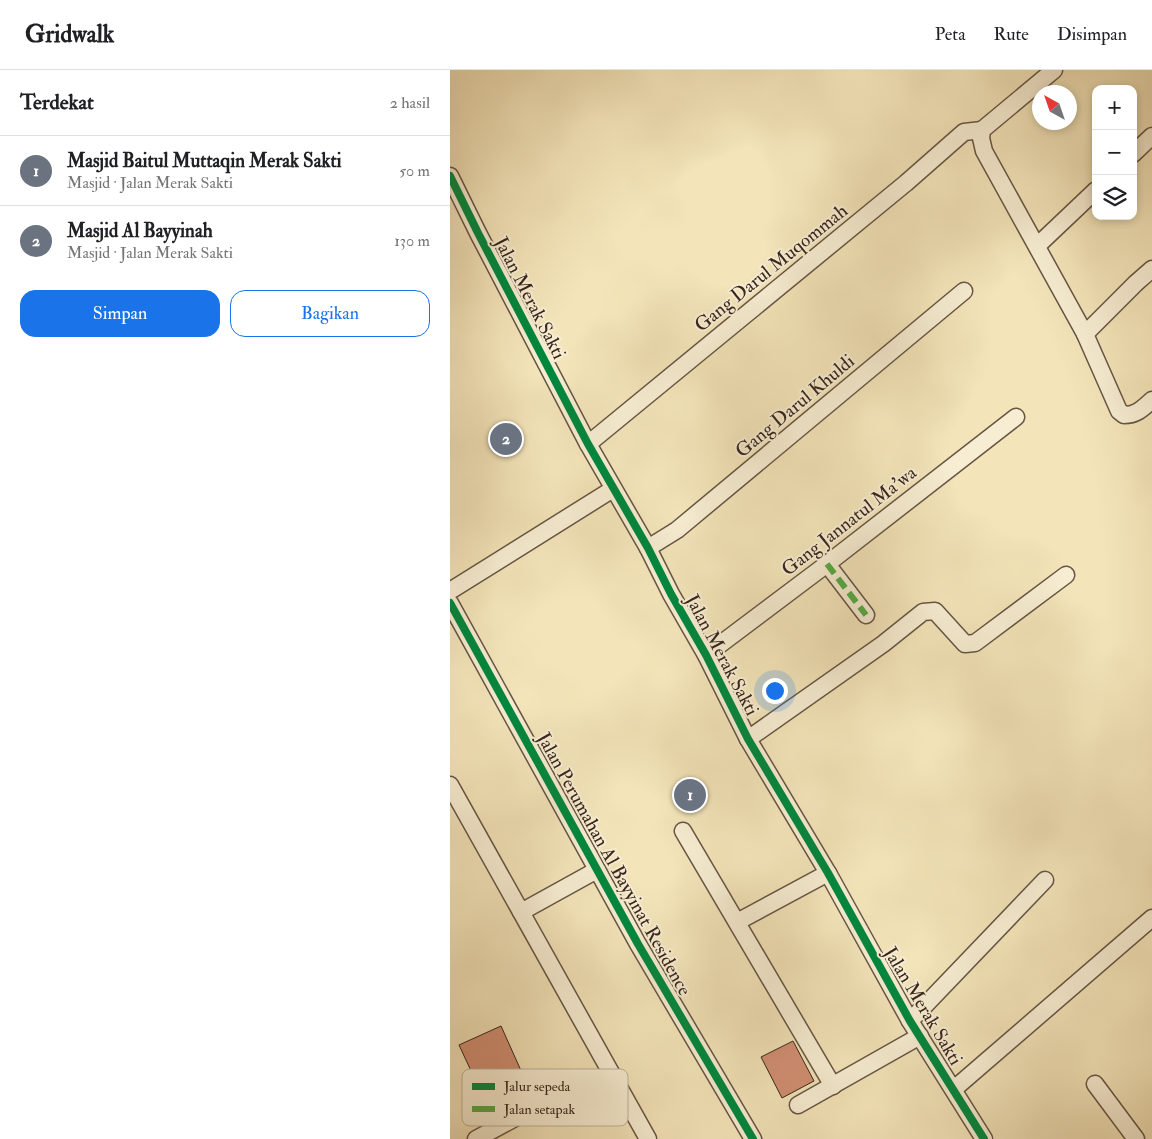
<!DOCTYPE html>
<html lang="id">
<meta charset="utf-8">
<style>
:root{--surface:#fff;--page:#f6f6f6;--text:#202124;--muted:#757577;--line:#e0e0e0;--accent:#1a73e8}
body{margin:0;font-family:"IM FELL Double Pica",serif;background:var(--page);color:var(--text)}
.controls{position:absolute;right:15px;top:15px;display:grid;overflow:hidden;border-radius:10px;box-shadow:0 2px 8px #0003}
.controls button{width:45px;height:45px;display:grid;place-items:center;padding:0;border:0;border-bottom:1px solid var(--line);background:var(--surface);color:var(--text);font:25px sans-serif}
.compass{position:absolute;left:582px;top:15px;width:45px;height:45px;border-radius:50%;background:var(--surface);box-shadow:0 2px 8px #0003;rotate:320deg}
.you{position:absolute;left:324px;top:620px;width:18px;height:18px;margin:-12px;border:4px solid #fff;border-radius:50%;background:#1a73e8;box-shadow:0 0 0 8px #1a73e833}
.badge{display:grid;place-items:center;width:32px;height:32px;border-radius:50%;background:var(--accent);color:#fff;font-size:16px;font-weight:700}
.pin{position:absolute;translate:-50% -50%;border:2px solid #fff;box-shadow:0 1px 5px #0006}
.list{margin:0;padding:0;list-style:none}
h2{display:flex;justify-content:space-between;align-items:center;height:65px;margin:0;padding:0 20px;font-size:21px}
h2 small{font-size:16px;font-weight:400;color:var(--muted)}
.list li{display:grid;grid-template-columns:32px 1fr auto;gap:15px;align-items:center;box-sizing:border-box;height:70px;padding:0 20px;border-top:1px solid var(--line)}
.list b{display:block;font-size:19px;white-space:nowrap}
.list p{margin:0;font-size:16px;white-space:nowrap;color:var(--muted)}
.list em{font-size:16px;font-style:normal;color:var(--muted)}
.actions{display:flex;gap:10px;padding:15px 20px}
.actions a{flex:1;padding:11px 0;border:1px solid var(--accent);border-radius:15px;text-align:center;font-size:18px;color:var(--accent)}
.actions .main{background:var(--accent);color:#fff}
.icon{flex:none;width:28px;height:28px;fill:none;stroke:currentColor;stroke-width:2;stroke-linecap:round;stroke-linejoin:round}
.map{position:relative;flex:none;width:702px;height:1069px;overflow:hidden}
header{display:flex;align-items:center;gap:30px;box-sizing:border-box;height:70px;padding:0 25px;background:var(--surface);border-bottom:1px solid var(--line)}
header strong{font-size:24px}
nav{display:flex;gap:28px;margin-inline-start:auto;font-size:18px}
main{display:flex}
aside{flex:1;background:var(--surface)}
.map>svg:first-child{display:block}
</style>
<header>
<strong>Gridwalk</strong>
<nav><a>Peta</a><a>Rute</a><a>Disimpan</a></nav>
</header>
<main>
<aside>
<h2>Terdekat<small>2 hasil</small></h2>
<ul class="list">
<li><span class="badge" style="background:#6b7280">1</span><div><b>Masjid Baitul Muttaqin Merak Sakti</b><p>Masjid · Jalan Merak Sakti</p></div><em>50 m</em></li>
<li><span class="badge" style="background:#6b7280">2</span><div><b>Masjid Al Bayyinah</b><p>Masjid · Jalan Merak Sakti</p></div><em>130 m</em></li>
</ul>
<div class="actions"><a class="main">Simpan</a><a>Bagikan</a></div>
</aside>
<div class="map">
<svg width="702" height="1069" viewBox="0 0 702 1069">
<rect width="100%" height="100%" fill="#f3e4b9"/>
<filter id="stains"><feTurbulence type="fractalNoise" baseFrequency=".004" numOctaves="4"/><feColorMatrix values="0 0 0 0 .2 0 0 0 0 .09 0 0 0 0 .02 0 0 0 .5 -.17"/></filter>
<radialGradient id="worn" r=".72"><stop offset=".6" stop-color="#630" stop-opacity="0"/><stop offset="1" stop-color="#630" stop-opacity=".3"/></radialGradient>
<g fill="#d18f73" stroke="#37251d">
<path d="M51 956 77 1014 36 1033 9 975Z"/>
<path d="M343 971 364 1011 332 1028 311 987Z"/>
</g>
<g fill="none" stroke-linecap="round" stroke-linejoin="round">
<defs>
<g id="street">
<path d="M604 0 532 60 531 68 534 81 635 264 669 341 674 345C687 345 693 338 702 330"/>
<path d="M683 84 702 66"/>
<path d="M0 106 28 163 138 374 198 478 221 524 256 585 298 669 378 803 460 951 534 1069"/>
<path d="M587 176 646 120"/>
<path d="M635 264 686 213 702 199"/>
<path d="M138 374 456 113 514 62 532 60"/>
<path d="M198 478 227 460 514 221"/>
<path d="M377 494 416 545"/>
<path d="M0 521 163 419"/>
<path d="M0 533 188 874 303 1069"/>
<path d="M256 585 377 494 566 347"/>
<path d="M298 669 433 574 473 542 485 541 515 574 525 573 616 505"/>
<path d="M0 715 198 1069"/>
<path d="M233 761 383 1016"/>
<path d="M71 842 147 800"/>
<path d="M287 852 378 803"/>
<path d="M460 951 595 810"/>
<path d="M645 1014 686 1069"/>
<path d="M504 1019 702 848"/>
<path d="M348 1035 470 966"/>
<path d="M26 1069 95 1032"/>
</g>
</defs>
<use href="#street" stroke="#654" stroke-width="19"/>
<use href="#street" stroke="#f7edd2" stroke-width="16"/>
<path stroke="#55aa43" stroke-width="6" stroke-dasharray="12 6" stroke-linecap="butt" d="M377 494 416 545"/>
<defs>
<g id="cycleway">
<path d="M0 106 28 163 138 374 198 478 221 524 256 585 298 669 378 803 460 951 534 1069"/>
<path d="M0 533 188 874 303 1069"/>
</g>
</defs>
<use href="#cycleway" stroke="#f7edd2" stroke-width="11"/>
<use href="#cycleway" stroke="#00873e" stroke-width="8"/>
</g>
<g text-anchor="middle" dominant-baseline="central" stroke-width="4" stroke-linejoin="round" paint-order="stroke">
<g font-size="19" fill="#37251d" stroke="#f7edd2">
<text transform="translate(321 198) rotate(-39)">Gang Darul Muqommah</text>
<text transform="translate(80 228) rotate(63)">Jalan Merak Sakti</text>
<text transform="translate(345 336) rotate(-40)">Gang Darul Khuldi</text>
<text transform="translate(399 451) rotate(-38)">Gang Jannatul Ma'wa</text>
<text transform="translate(272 585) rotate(62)">Jalan Merak Sakti</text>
<text transform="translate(164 794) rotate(61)">Jalan Perumahan Al Bayyinat Residence</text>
<text transform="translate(473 936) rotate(59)">Jalan Merak Sakti</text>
</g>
</g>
<rect x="12" y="999" width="166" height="57" rx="8" fill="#f7edd2" stroke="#bdb19c" stroke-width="1"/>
<rect x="22" y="1013" width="23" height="7" fill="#00873e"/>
<rect x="22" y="1036" width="23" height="6" fill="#55aa43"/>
<g font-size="14" fill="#37251d">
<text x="54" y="1021">Jalur sepeda</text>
<text x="54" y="1044">Jalan setapak</text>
</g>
<rect width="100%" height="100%" filter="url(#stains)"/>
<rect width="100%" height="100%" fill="url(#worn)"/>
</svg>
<div class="controls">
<button>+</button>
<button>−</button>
<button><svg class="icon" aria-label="layers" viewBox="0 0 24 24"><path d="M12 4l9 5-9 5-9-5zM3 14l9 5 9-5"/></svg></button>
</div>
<svg class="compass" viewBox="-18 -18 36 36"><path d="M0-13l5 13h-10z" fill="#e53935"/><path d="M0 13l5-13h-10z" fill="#757577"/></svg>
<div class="you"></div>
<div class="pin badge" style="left:240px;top:725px;background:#6b7280">1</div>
<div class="pin badge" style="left:56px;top:369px;background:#6b7280">2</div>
</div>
</main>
